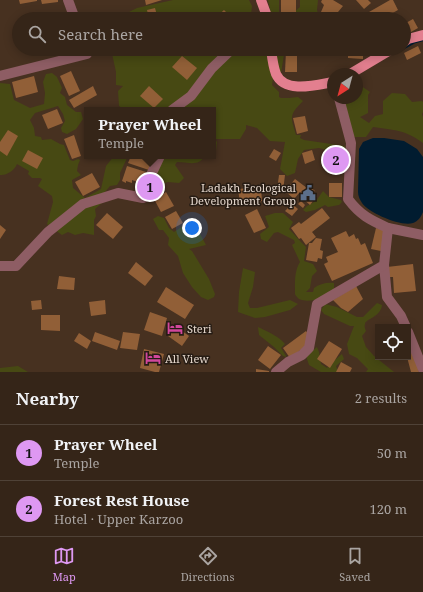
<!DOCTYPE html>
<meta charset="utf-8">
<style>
:root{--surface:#352518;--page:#403125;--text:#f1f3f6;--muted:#aaa5a2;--line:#4f4237;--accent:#de98f2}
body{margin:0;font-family:"Noto Serif",serif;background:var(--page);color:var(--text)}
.controls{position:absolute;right:12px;bottom:12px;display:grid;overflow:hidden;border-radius:0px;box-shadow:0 2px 10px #0003}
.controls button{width:36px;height:36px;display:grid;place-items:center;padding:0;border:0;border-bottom:1px solid var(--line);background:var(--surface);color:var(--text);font:20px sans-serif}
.compass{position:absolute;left:327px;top:68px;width:36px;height:36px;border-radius:50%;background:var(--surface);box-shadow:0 2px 10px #0003;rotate:216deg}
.you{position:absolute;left:192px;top:228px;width:14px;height:14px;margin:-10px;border:3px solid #fff;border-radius:50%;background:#1a73e8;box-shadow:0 0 0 6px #1a73e833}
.badge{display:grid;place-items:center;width:26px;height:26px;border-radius:50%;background:var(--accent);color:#111;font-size:13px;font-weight:700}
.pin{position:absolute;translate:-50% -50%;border:2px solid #fff;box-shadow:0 1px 4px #0006}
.popup{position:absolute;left:84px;top:107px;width:132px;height:52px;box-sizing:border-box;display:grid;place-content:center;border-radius:0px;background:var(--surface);filter:drop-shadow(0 1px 3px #0005);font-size:13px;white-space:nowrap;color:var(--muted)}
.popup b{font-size:15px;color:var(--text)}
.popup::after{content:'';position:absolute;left:50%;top:100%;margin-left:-8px;border:8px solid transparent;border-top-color:var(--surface)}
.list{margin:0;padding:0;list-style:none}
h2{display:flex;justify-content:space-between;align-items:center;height:52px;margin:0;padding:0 16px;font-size:17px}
h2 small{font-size:13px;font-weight:400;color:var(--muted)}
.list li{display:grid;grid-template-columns:26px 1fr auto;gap:12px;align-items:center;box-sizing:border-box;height:56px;padding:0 16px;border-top:1px solid var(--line)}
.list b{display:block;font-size:15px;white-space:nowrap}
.list p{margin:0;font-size:13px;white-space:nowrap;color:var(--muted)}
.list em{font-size:13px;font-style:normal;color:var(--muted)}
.icon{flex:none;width:22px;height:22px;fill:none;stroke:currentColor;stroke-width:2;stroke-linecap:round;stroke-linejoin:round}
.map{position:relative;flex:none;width:423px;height:372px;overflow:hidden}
.search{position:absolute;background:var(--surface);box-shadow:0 2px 10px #0003;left:12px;right:12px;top:12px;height:44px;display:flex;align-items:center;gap:10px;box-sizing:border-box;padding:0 14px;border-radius:22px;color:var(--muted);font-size:15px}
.sheet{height:164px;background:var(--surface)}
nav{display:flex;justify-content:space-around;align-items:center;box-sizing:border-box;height:56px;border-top:1px solid var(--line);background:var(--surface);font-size:11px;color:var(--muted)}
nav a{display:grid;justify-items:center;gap:2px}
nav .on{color:var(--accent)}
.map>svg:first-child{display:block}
</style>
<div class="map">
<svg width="423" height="372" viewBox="0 0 423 372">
<rect width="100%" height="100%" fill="#473120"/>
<g fill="#474913">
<path d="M173 0H249L252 6 251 15 258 17 270 9 268 0H279V14H292L300 7V0H318L317 10 319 17 293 18 290 19H111L119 17 137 8Z"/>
<path d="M111 49H285L281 73 273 78 272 85 279 92V97L281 98H289L298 97 303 101C288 116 291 117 296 135H301L300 138 304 140 345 146 346 150 344 155 319 148 304 150 298 159 295 173 287 176 280 169 285 142 270 141 257 128 246 125V129L240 139H215L217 142 216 151H213V110H125L119 106 118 91 123 86 116 85V72Z"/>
<path d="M52 73 57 77 62 88 60 93 65 97 67 105 76 112H81L83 119 76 129 67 134 62 132 61 128 65 121 63 114 58 106 35 113 30 120 34 128 35 136 41 137 42 140 51 139 60 144 64 145 70 160 73 161 78 159 80 160 78 165 77 171 81 175 72 180 73 188 85 198 101 189 106 166 114 156H128L120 173V180L117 185 110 186 104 193 102 203 95 209 96 216 94 220V235L83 233 75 235 68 232 62 235 47 224 53 202 52 196 38 186 42 179 40 178H32L28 174 29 171 17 164C15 170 6 176 0 175V83L10 84 14 100 30 108 44 104 45 93 43 82 46 74Z"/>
<path d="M357 83 370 92 368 95V113L360 117 369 123 375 116 383 114V101L392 93 405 94 412 102 422 101 423 102V112L422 114 423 117V143C406 130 394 130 373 127L366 137H354L342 98H357Z"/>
<path d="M164 156H205C198 167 189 162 177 162L175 165 184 178 179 183 168 182 157 185 154 176Z"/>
<path d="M323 191 329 197 341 200 342 202 339 205 328 207 325 205 315 210 306 212 303 210 307 206 316 201Z"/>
<path d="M275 213H283L293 222 289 229 301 242 306 247 304 261 313 264 317 271 312 276 310 288 306 292H313L314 288C319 284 327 282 334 283V290C326 297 310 304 299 299 298 298 295 295 295 294 295 284 294 271 300 262L292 245 295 243 294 240 278 232 274 233 267 242 261 239 260 234 269 227 265 216Z"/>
<path d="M158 216 164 218 169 228 174 232 186 224 187 222 192 218 195 222V226L199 232 206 245 189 249 192 251 209 279 215 294 214 297 208 300 201 297 192 287 183 273 178 256 168 245 169 238 163 230H159L153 219Z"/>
<path d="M243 268 255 272 253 287 248 303 250 308H257L290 300 298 304 290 310 265 317 255 318 238 312 239 292Z"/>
<path d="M377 303 382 305C381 317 365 319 365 324 364 326 365 329 366 331L362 336 366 347 374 356 394 372H366L368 369 357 358 349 354 347 344 354 326H350L324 314 321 310 325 304 337 307 357 317H363Z"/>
<path d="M258 327C266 331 279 336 285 344L281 348 286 356V357L283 356 274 347 259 335Z"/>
<path d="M317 347 319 352 321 364 327 368 330 364 342 354 344 359 336 366 338 372H321L309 365 306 356Z"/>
<path d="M18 366 28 372H0V368Z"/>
</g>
<path fill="#011c30" d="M373 138H384L404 141 417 149 423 157V212C421 217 418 221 413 223 401 227 369 213 362 203 360 200 358 196 358 192L359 149 363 142Z"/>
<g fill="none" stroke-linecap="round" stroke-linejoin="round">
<g stroke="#011c30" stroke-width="2.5">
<path d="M404 48 415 42 423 40"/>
<path d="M397 52 403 49"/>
</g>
</g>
<g fill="#915f37">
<path d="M19 0H37V1L20 4Z"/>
<path d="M41 0H58V2L42 4Z"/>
<path d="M145 0H162L146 5Z"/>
<rect x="281" y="0" width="15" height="12"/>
<path d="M322 0H333L343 6 333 18 321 12 324 5 321 2Z"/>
<path d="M356 0H368L371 3 364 9Z"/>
<path d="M390 0H393L398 10 389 15 391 19H373L369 12Z"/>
<path d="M155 8 158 19H149L147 10Z"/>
<path d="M224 10 233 19H214Z"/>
<path d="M351 16 353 19H344Z"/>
<path d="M413 19 418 28 404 36V24Z"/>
<path d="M418 46 421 53 407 60 404 53Z"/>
<path d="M345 49H363V59L348 58V56L345 55Z"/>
<path d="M286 51H297V72H285Z"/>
<path d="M182 56 197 68 187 80 172 67Z"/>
<path d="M71 71 80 91 69 96 60 76Z"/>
<path d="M34 76 38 92 16 98 12 82Z"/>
<path d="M93 86 97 95 74 108 69 100Z"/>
<path d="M149 86 163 99 154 108 140 96Z"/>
<path d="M57 109 63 123 48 129 42 115Z"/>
<path d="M305 116 308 131 297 134 293 118Z"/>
<path d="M8 130 18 136 7 156 0 151V142Z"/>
<path d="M74 135 81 156 72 159 64 139Z"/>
<path d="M274 149 281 153 276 161 269 157Z"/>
<path d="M28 150 43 158 37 169 22 161Z"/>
<path d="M312 150 315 160 305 164 302 153Z"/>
<path d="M131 156H148L154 158 149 170 128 163Z"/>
<path d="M127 166 146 172 143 182 137 180V182L132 180V183L126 181V183L122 181Z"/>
<path d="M92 173 100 187 83 196 75 182Z"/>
<path d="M279 175H285L283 191 277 190Z"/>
<path d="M295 179 307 188 309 186 315 191 313 193 317 196 310 205 302 198 304 196 300 192 294 199 285 191Z"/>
<rect x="329" y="183" width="13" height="14"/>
<path d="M261 187 262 201 240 203 238 189Z"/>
<path d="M166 192 174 206 161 212 154 199Z"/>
<path d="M301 201 305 205 303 208 298 204Z"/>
<path d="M292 204 298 209 292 216 285 211Z"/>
<path d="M322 208 330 218 312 232 316 237 306 245 301 238 299 239 291 228 299 222 301 224Z"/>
<path d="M257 209 266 228 254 233 245 215Z"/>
<path d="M176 211 183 223 172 229 165 217Z"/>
<path d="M107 213 123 227 113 239 96 225Z"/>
<path d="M0 225 6 230 0 239Z"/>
<path d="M376 228 385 230 381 251 371 249Z"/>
<path d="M346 231 349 237 354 234 356 239 358 238 361 245 365 243 373 263 332 281 324 264 328 262 326 257 338 252 331 238Z"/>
<path d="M316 238 322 239 320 250 323 251 322 259 318 258 317 262 306 260 309 243H312Z"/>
<path d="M136 262 153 276 145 286 128 273Z"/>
<path d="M413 264 416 291 394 293 393 277H388L387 267Z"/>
<path d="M59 276 75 278 74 290 57 289Z"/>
<path d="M356 286 363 299 348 312 341 308 333 300Z"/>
<path d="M166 287 194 305 185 319 157 302Z"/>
<path d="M41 300 42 309 32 310 31 301Z"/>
<path d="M105 300 106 314 91 316 89 302Z"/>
<path d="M150 312 167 318 162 336 144 330Z"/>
<path d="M41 315H60V331L41 330Z"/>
<path d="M175 326 189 336 182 346 168 336Z"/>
<path d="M306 331 309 335 306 346 290 358 283 348Z"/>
<path d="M95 332 120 341 117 350 92 341Z"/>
<path d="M123 332 140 334 137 350 120 348Z"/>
<path d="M79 333 91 341 87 349 74 341Z"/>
<path d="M329 341 342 349 330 368 317 359Z"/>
<path d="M268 346 281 355 270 369 258 360Z"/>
<path d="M144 349 164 354 159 372H155L140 368Z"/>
<path d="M414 352 419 372H411L407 357H408V353Z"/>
<path d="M341 362 352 368 350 372H336Z"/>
<path d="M256 369 269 371V372H256Z"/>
</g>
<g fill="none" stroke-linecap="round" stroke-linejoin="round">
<g stroke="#8e5d64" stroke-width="10">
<path d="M68 0 75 19"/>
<path d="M0 76 87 54 85 49"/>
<path d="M172 110 191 96 212 68 232 49"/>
<path d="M388 228 423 235"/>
<path d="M384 265 387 297 401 316 406 327"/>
<path d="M0 266H16L48 232 83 204 118 193 143 198 150 177 160 156"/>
<path d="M408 332 423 369"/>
<path d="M276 372 288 362 302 355 309 348 317 304 384 265 388 228C370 220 360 215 348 199L351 143 339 98"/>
</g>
<g stroke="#e37f8f" stroke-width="10">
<path d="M261 0 268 19"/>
<path d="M404 42 408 39 423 35"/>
<path d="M271 49C272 57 273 66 276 74 285 94 316 85 333 82"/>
<path d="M350 74 392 49"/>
</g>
</g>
<defs>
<symbol id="civic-bare" viewBox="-9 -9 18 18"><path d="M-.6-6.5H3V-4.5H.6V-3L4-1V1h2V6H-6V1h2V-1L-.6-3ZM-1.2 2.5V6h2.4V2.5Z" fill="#5c6f8a" stroke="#261c14" stroke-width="2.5" paint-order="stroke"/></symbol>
<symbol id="hotel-bare" viewBox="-9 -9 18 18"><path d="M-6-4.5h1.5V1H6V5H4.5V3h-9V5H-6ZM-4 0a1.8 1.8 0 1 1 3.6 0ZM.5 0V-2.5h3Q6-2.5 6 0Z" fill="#d1479c" stroke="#261c14" stroke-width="2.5" paint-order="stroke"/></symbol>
</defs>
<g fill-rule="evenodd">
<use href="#civic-bare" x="297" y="182" width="22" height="22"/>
<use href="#hotel-bare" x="164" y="317" width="22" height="22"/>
<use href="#hotel-bare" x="142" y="347" width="22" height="22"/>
</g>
<g text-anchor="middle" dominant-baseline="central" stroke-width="3" stroke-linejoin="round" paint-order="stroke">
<g font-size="11" fill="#e5d7cc" stroke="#261c14" text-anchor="start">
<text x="296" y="187" text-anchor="end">Ladakh Ecological<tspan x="296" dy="13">Development Group</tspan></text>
<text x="187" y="328">Steri</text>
<text x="165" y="358">All View</text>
</g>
</g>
</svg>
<div class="controls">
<button><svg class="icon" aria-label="locate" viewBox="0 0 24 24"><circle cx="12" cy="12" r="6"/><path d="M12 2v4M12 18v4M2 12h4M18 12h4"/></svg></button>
</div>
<svg class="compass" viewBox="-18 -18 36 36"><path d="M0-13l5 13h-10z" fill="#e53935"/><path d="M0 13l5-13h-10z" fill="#aaa5a2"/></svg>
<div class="you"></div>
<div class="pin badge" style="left:150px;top:187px">1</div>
<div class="popup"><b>Prayer Wheel</b>Temple</div>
<div class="pin badge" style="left:336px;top:160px">2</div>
<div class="search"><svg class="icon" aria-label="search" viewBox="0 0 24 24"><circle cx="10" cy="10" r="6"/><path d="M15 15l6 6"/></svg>Search here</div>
</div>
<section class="sheet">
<h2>Nearby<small>2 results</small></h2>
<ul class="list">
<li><span class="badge">1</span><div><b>Prayer Wheel</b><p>Temple</p></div><em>50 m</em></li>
<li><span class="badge">2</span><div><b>Forest Rest House</b><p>Hotel · Upper Karzoo</p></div><em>120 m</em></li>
</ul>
</section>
<nav>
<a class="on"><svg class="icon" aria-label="map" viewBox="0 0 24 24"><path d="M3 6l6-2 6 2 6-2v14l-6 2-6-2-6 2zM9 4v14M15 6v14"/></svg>Map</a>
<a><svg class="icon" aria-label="directions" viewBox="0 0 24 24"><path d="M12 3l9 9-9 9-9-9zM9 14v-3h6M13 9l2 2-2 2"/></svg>Directions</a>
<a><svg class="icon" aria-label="saved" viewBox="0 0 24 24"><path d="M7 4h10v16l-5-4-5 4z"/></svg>Saved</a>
</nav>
